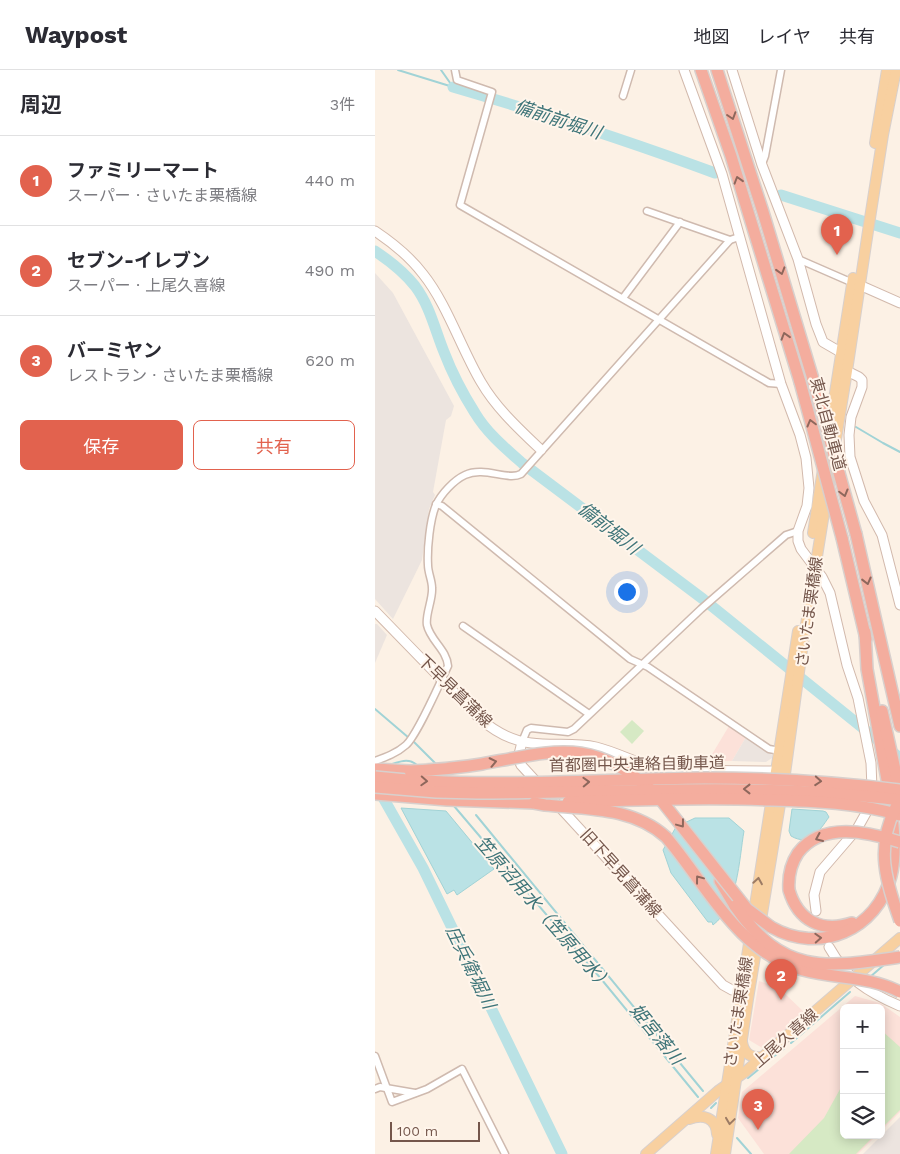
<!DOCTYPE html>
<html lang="ja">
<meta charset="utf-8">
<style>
:root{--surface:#fff;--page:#f2f2f3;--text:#2b2b33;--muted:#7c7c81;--line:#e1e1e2;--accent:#e2624e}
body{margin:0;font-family:"Work Sans","Noto Sans JP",sans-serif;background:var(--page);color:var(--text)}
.controls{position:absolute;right:15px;bottom:15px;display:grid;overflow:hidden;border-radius:8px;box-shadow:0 2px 12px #0003}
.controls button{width:45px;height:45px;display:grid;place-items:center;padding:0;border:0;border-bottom:1px solid var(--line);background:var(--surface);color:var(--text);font:25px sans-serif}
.scale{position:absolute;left:15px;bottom:12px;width:90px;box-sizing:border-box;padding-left:5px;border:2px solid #74564b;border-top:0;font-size:14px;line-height:18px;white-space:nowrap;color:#74564b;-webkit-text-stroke:4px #fff5eb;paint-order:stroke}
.you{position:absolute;left:251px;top:521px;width:18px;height:18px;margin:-12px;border:4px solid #fff;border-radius:50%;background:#1a73e8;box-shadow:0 0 0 8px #1a73e833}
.badge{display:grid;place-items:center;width:32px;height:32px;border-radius:50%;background:var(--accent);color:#fff;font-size:16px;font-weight:700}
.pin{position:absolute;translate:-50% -41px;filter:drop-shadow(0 1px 2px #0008)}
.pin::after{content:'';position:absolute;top:26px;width:18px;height:15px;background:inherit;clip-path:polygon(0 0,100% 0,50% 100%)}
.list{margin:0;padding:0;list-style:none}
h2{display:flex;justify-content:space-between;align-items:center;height:65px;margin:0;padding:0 20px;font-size:21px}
h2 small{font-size:16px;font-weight:400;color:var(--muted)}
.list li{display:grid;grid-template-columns:32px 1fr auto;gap:15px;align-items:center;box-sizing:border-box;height:90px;padding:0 20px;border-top:1px solid var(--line)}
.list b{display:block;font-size:19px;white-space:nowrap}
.list p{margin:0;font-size:16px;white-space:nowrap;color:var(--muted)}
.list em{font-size:16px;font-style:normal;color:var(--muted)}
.actions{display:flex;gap:10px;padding:15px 20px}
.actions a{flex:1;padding:11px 0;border:1px solid var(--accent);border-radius:8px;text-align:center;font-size:18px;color:var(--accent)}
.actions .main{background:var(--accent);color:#fff}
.icon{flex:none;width:28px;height:28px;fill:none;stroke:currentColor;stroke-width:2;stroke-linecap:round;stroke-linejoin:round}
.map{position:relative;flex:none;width:525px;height:1084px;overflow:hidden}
header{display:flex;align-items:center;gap:30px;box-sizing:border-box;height:70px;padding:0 25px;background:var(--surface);border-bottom:1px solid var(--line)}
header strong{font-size:24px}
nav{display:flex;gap:28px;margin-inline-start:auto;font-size:18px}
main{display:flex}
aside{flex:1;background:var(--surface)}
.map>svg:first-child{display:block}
</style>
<header>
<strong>Waypost</strong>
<nav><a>地図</a><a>レイヤ</a><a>共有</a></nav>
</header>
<main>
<aside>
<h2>周辺<small>3件</small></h2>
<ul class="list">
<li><span class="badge">1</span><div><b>ファミリーマート</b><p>スーパー · さいたま栗橋線</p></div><em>440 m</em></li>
<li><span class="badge">2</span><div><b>セブン-イレブン</b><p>スーパー · 上尾久喜線</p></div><em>490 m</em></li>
<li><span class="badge">3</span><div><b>バーミヤン</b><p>レストラン · さいたま栗橋線</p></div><em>620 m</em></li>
</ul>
<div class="actions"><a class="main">保存</a><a>共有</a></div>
</aside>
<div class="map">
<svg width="525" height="1084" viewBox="0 0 525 1084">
<rect width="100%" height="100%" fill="#fcf1e5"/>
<g fill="#fce1d9">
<path d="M354 656 371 667 357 691H333Z"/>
<path d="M384 911 404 918 431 944 389 979 374 970Z"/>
<path d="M480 926 505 933 525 947V1042L506 1061V938H469V1065H502L483 1084H389L363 1048 367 1022Z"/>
</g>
<g fill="#ece4df">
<path d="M0 203 18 223 79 336 76 346 71 350 58 422 60 425 54 439 47 490 18 549 0 529Z"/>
<path d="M0 554H2L12 565 0 593Z"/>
<path d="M371 667 392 681 397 685V688L391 692 357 691Z"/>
<path d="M525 1047V1084H488Z"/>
</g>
<g fill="#d6e9c4">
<path d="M257 650 269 661 257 674 245 662Z"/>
<path d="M506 960 525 977V1040L506 1059Z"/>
<path d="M469 1012V1065H500L481 1084H414L449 1048Z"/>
</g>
<g fill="#bae2e5" stroke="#a1d3d6">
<path d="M26 738 71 741 119 799 82 825 79 820 72 824Z"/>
<path d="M417 739 448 741 451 742 454 747C444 761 435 777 416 766L414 761Z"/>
<path d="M320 748H354L369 761C364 790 363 836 338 855L337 852H333L296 803 288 780 301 757Z"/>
</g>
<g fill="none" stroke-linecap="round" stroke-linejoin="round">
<g stroke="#a1d3d6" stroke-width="2">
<path d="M23 0 78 17"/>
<path d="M66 0 78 17"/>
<path d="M481 357 508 373 525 382"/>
<path d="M0 639 34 668"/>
<path d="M38 671 61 694"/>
<path d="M14 695C26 691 35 687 44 697"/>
<path d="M79 736 227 910 323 1027"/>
<path d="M101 745 328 1021"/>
<path d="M495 907 510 894"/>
<path d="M416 973 475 922"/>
<path d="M398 987 410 978"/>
<path d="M373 1008 394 991"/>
<path d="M336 1038 341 1033"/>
<path d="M362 1068 376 1084"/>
</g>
<g stroke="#bae2e5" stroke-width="11">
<path d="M78 17C167 43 254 71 340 103"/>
<path d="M406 125 525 163"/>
<path d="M0 181C15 191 29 202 40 216 55 236 60 260 69 282 77 303 88 324 100 343 112 363 130 378 147 393L328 529 525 688"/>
<path d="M2 717 48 798 187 1084"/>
</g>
<defs>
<g id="street">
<path d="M80 0 82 10 117 22 85 135 394 313 406 314"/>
<path d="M248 26 256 0"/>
<path d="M387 94 390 86 406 0"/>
<path d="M272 141 355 170"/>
<path d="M423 189 478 213"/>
<path d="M248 228 305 152"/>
<path d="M61 434 67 436 255 589 273 597 394 679 405 681"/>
<path d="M88 556 214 644"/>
<path d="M147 672 152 660 156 658 193 662 199 659 326 539 411 465 423 461"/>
<path d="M0 691C11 687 22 683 31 675 43 664 65 612 73 596 72 580 55 570 52 555 50 545 58 529 57 518 57 510 53 503 53 495 52 479 55 449 61 435 66 424 79 410 90 405 109 396 133 411 146 404L355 170 364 167"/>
<path d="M0 986 17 1032 52 1019 87 999 130 1084"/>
<path d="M0 1019 5 1017 40 1023"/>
</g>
<g id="secondary">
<path d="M309 0 347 104 406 314 425 365 431 388 434 418 432 436 423 461V471L426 479 447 507 455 523 472 595 483 628 496 693 497 719 491 743 482 759 445 802 439 825 441 841"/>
<path d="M357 0 387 95 423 189 441 254 448 272 467 283"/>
<path d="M0 161C18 173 35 187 48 204 72 234 86 278 106 312 121 338 144 359 166 380"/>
<path d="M480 213 525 233"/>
<path d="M472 301 484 307 487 310V317L476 347 474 365 475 387 489 431 507 465 525 535"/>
<path d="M0 541 104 648C118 660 136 671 156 673 178 676 199 672 221 677 245 683 266 696 291 700L395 701 406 703"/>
<path d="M147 672 143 688 146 695 348 915 357 920H367"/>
<path d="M454 877C472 909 492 922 525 936"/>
</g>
<g id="primary">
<path d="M500 73 512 0"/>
<path d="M438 463 478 208"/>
<path d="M367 972C369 984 376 988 387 987"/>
<path d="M314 1049C328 1044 341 1047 342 1064"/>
<path d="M271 1084 343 1021 370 1002 525 868"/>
<path d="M341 1084 423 561"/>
<path d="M350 1084 373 929 410 704 428 573 472 301 493 161 508 65 521 0"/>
</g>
<g id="highway">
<path d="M326 0 356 86 425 312"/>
<path d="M342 0 388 142 438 309"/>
<path d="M481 464 525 656"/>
<path d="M467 468 491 569"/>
<path d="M490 562 492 599 515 726"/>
<path d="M507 641 525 722"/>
<path d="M0 699 35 701"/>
<path d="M0 724 72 730 159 733"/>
<path d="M345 811 360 836"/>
<path d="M414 820C423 851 447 863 477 853"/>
<path d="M396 857C445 885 502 860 516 806 521 786 519 765 517 744"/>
</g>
</defs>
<use href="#street" stroke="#cfbaaf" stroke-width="9"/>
<use href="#secondary" stroke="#d2b9ac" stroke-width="11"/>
<use href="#primary" stroke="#d8d0cd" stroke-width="12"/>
<use href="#highway" stroke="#d8d0cd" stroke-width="14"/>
<use href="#street" stroke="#fff" stroke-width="6"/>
<use href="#secondary" stroke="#fff" stroke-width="9"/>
<use href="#primary" stroke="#f8d0a0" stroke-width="10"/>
<use href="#highway" stroke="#f4ad9e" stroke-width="11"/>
<defs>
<g id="highway-bridge">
<path d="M438 309 481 464"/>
<path d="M425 312 467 468"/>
<path d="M35 701C59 700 83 698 107 694 184 680 218 667 282 725L372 839 396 857"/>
<path d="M0 707C109 719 219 709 329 708 395 708 460 712 525 720"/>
<path d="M0 717 61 722 103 723C244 723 385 712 525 730"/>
<path d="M193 732C261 730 328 727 396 730 439 731 483 733 525 745"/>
<path d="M159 733 170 735C211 739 258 737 291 767 332 815 362 882 428 900 460 909 495 906 525 922"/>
<path d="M521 737C500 778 511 811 525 851"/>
<path d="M414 820C413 806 415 795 423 783 447 751 493 762 525 772"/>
<path d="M360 836C408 905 449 898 525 887"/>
</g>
</defs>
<use href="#highway-bridge" stroke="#d8d0cd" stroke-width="14" stroke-linecap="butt"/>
<use href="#highway-bridge" stroke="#f4ad9e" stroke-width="11"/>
</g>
<defs><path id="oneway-chevron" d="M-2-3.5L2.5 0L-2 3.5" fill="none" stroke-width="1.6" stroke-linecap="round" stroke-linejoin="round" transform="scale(1.25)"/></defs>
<g stroke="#8e675c">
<use href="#oneway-chevron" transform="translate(357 46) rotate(72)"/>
<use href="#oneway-chevron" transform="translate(363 110) rotate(-107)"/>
<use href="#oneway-chevron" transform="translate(406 201) rotate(73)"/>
<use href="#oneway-chevron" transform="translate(410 266) rotate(-107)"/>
<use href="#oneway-chevron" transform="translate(436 353) rotate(-105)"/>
<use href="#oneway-chevron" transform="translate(469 423) rotate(75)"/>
<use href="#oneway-chevron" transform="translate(492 511) rotate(76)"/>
<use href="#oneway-chevron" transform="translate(118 692) rotate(-12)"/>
<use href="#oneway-chevron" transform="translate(49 711) rotate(3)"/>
<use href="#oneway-chevron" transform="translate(443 711) rotate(4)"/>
<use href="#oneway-chevron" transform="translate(211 712) rotate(-2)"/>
<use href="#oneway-chevron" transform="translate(372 719) rotate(-180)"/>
<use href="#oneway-chevron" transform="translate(306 754) rotate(53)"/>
<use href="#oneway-chevron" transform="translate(444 768) rotate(156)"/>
<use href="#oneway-chevron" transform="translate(324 809) rotate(-127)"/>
<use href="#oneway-chevron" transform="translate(443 868) rotate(-3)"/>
</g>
<g stroke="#9c7b64">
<use href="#oneway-chevron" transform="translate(383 811) rotate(-81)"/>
<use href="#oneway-chevron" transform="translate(355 1051) rotate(98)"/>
</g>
<g text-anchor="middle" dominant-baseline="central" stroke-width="4" stroke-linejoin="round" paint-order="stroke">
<g font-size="16" fill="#74564b" stroke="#fff5eb">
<text transform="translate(453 354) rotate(75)">東北自動車道</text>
<text transform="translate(434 542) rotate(-82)">さいたま栗橋線</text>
<text transform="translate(80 621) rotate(44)">下早見菖蒲線</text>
<text transform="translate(262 694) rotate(-1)">首都圏中央連絡自動車道</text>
<text transform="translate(246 803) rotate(48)">旧下早見菖蒲線</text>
<text transform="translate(363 942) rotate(-81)">さいたま栗橋線</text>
<text transform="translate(410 968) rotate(-41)">上尾久喜線</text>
</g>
<g font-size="18" font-style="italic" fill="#3f7579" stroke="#fff5eb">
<text transform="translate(183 49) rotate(18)">備前前堀川</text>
<text transform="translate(234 458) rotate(38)">備前堀川</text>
<text transform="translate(169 843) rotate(49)">笠原沼用水（笠原用水）</text>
<text transform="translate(96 897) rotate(64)">庄兵衛堀川</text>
<text transform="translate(282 964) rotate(51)">姫宮落川</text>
</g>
</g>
</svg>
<div class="controls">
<button>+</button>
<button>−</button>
<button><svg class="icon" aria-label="layers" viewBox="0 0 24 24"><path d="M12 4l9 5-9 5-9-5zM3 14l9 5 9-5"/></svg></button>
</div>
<div class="scale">100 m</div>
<div class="you"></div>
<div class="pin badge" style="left:462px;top:185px">1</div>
<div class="pin badge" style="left:406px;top:930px">2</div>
<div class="pin badge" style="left:383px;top:1060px">3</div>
</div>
</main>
